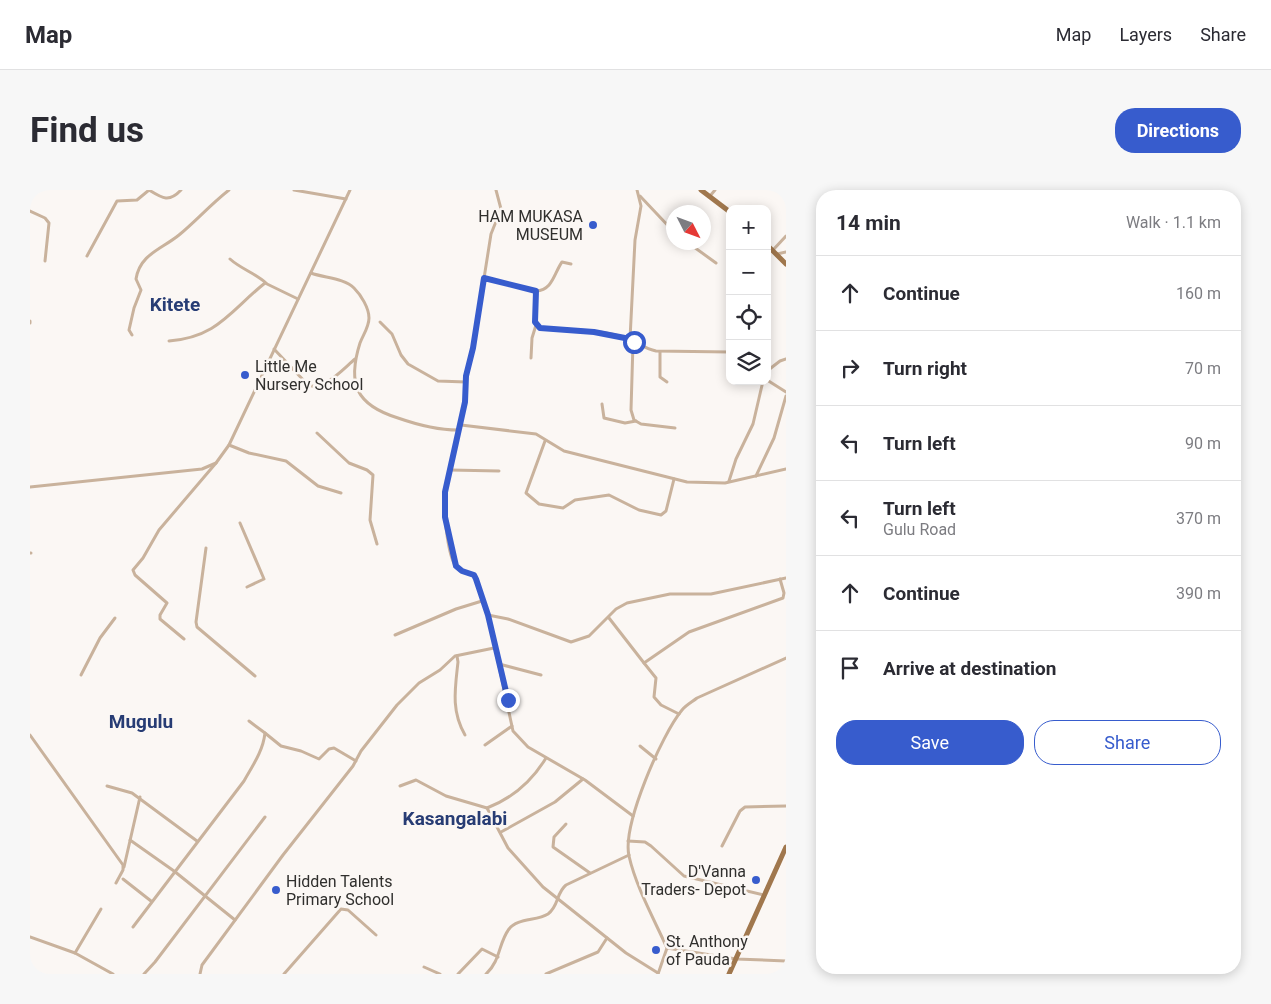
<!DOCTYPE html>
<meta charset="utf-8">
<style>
:root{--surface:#fff;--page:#f7f7f7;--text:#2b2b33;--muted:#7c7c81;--line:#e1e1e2;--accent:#375ccd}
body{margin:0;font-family:Roboto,sans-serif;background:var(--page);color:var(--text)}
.controls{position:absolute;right:15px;top:15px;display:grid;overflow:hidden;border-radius:10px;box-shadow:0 2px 12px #0003}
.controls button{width:45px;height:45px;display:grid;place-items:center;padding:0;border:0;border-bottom:1px solid var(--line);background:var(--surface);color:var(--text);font:25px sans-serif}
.compass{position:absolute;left:636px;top:15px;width:45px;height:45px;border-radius:50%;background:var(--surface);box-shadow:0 2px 12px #0003;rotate:132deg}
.stop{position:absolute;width:15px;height:15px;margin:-11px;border:4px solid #375ccd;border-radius:50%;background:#fff}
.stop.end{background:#375ccd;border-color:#fff;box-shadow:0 1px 5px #0008}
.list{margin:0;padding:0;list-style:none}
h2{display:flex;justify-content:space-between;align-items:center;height:65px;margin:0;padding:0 20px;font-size:21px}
h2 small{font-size:16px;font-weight:400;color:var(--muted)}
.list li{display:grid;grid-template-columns:32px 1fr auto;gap:15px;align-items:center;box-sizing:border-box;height:75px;padding:0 20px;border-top:1px solid var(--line)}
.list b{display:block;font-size:19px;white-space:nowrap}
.list p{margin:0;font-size:16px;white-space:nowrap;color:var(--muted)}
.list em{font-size:16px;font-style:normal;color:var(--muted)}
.actions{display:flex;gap:10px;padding:15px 20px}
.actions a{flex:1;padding:11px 0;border:1px solid var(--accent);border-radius:20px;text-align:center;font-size:18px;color:var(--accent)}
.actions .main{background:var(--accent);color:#fff}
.icon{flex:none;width:28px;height:28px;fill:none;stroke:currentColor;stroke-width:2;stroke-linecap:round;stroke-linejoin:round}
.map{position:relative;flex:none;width:756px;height:784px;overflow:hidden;border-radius:20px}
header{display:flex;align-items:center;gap:30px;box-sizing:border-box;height:70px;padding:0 25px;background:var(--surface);border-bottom:1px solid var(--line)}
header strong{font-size:24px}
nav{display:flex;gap:28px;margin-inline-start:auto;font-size:18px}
.intro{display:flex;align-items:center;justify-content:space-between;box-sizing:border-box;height:120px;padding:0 30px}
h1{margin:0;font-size:35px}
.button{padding:12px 22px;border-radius:20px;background:var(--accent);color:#fff;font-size:18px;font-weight:700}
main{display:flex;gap:30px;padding:0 30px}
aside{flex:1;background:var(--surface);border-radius:20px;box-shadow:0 2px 12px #0003}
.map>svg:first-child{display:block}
</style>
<header>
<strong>Map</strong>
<nav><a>Map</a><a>Layers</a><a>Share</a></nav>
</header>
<div class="intro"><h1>Find us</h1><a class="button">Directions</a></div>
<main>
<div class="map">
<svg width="756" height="784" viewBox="0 0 756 784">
<rect width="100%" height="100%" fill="#fbf7f4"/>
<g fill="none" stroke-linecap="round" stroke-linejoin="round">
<g stroke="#c9b29c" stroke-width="3">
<path d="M264 0 316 9"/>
<path d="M466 0 471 19 461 44 443 158 436 186 435 212 415 302C413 318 417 364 426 377 430 382 438 384 444 385L447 389 458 425 483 541 498 557 555 590 603 626"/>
<path d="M610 6 644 42"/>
<path d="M680 6 685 0"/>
<path d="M0 8 4 0"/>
<path d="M0 21 15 28 19 33 15 71"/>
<path d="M657 52 686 73"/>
<path d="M743 60 756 46"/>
<path d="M747 64 756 62"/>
<path d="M57 66 87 11 107 10 119 0C132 8 139 13 151 0"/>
<path d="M200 69C211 79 225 83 236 93"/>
<path d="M281 83C294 88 314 88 324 98 331 105 339 118 339 128 339 137 333 145 330 153 317 194 326 215 368 228 388 235 407 240 428 240"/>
<path d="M454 88 506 101 505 133 510 138C539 140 572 139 599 149 609 153 615 159 626 161L700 162"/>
<path d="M506 101C523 100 524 83 532 72L541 74"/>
<path d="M0 131V133"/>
<path d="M350 132 362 144 371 165 378 174 408 191 436 192"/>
<path d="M102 145 99 140 104 118 111 100 106 89C110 64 132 59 149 45 166 31 181 14 199 0"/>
<path d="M600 149 605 50 611 16 607 0"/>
<path d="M139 151C188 147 200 121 235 93L268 109"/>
<path d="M603 153 601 220 604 230 611 234 645 238"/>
<path d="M244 159 278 195C293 202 314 178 325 169"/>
<path d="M630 162V187L637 192"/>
<path d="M501 168 502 148 506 135"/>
<path d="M737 181 750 171 756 169"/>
<path d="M737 190 756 202"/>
<path d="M572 214 574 228 595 233 606 231"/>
<path d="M431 235 506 244 534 261 657 292 695 293 756 279"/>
<path d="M287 243 319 273 337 280 343 285 340 330 347 354"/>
<path d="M515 251 496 303 509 314 533 318 545 310 579 305 609 320 631 325 636 321 644 289"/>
<path d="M199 255 219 263 256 271 288 296 311 303"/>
<path d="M420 280 469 281"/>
<path d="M726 286 744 248 756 206"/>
<path d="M699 291 706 269 723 234 733 191"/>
<path d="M0 297 172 279 186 273 199 255 320 0"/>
<path d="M210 333 234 389 217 397"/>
<path d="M176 358 166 432 167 437 225 486"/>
<path d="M0 363H1"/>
<path d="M458 425 478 429 541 452 559 446 586 419 597 413 640 404H681L756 388"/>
<path d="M579 428 614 473 659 442 753 408 754 403 750 389"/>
<path d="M365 445 426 419 452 411"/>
<path d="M154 449 130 429V425L137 413 105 385 103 380 113 368 129 340 186 273"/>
<path d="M427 466 428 472C425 499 421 521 435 545"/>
<path d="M614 473 626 488 624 507 631 515 649 524"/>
<path d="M469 474 511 485"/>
<path d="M51 485 70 448 85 428"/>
<path d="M235 543 251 556 271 561 289 569 299 559 304 558 326 571"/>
<path d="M0 545 93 675V680L86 693"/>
<path d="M455 555 482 536"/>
<path d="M610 556 626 569"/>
<path d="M77 596 102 603 167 651"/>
<path d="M370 596 386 590 416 606 457 618 478 658 513 697 596 763 628 783"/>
<path d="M457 618C483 608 502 591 516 568"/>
<path d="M536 634 524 647 523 657 560 683"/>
<path d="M471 642 525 612 553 589"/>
<path d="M100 650 144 681 205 730"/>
<path d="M598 651 615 652 621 656 654 686 734 705"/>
<path d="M692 656 710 621 715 617 756 616"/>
<path d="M94 677 110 607"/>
<path d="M93 689 121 711"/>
<path d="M103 737 214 591C223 575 233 561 235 543L219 531"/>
<path d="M0 747 45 763 83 784"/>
<path d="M637 758 706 769 756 771"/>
<path d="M45 763 71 719"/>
<path d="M394 777 410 784"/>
<path d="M114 784 125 772 235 627"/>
<path d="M170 784 172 775 253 665 323 576 331 561 367 515 389 493 410 480 425 466 464 458"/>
<path d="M254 784 311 719 318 720 346 745"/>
<path d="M428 784 452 759 468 767"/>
<path d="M456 784C471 770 468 754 479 739 487 728 507 731 518 724 529 716 526 703 536 695L599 665"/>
<path d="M516 784 568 762 577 748"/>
<path d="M628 784 637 758C624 729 606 697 599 666 592 635 632 544 652 520 656 515 662 512 667 508L756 468"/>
</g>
<g stroke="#a0774d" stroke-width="5">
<path d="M671 0 700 22"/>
<path d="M737 55 756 74"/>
<path d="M699 784 756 657"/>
</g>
</g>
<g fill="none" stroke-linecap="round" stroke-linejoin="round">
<path stroke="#375ccd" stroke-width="6" d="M478 510 458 425 446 389 444 385 432 381 426 376 415 327V302L435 212 436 186 443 158 454 88 506 101 505 132 510 138 564 142 600 149 604 152"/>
</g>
<g fill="#375ccd" stroke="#fbf7f4" stroke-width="2">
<circle cx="563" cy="35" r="5"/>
<circle cx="215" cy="185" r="5"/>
<circle cx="726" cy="690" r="5"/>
<circle cx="246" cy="700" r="5"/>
<circle cx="626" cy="760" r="5"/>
</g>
<g text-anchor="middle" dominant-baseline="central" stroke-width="5" stroke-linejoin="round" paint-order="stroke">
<g font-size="16" fill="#302f2d" stroke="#fbf7f4" text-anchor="start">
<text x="553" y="26" text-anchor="end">HAM MUKASA<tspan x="553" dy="18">MUSEUM</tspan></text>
<text x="225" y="176">Little Me<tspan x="225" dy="18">Nursery School</tspan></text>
<text x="716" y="681" text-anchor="end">D'Vanna<tspan x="716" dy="18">Traders- Depot</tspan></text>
<text x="256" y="691">Hidden Talents<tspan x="256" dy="18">Primary School</tspan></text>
<text x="636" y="751">St. Anthony<tspan x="636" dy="18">of Pauda</tspan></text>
</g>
<g font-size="19" font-weight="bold" fill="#273c74" stroke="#fbf7f4">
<text x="145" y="114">Kitete</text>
<text x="111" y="531">Mugulu</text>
<text x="425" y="628">Kasangalabi</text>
</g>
</g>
</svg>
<div class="controls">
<button>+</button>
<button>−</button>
<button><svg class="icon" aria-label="locate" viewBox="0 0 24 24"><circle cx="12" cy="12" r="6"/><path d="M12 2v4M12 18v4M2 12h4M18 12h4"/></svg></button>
<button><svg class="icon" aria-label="layers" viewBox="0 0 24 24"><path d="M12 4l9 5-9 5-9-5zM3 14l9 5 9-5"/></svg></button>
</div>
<svg class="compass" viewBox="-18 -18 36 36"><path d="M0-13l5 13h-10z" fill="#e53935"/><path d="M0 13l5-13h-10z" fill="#7c7c81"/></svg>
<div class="stop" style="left:604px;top:152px"></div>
<div class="stop end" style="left:478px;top:510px"></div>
</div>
<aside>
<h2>14 min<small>Walk · 1.1 km</small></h2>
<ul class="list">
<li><svg class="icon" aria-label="ahead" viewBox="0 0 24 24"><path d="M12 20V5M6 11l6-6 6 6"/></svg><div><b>Continue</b></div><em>160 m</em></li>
<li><svg class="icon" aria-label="right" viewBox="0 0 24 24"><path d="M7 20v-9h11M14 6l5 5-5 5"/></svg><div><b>Turn right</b></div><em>70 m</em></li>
<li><svg class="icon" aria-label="left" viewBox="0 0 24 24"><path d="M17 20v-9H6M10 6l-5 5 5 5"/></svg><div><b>Turn left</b></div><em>90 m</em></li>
<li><svg class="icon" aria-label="left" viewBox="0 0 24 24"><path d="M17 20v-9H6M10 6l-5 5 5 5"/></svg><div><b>Turn left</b><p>Gulu Road</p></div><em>370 m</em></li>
<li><svg class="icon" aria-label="ahead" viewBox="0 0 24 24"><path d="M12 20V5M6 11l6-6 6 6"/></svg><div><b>Continue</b></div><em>390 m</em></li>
<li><svg class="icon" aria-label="arrive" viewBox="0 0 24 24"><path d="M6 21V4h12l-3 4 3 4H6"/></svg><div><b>Arrive at destination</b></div></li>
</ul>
<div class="actions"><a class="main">Save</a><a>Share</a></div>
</aside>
</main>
